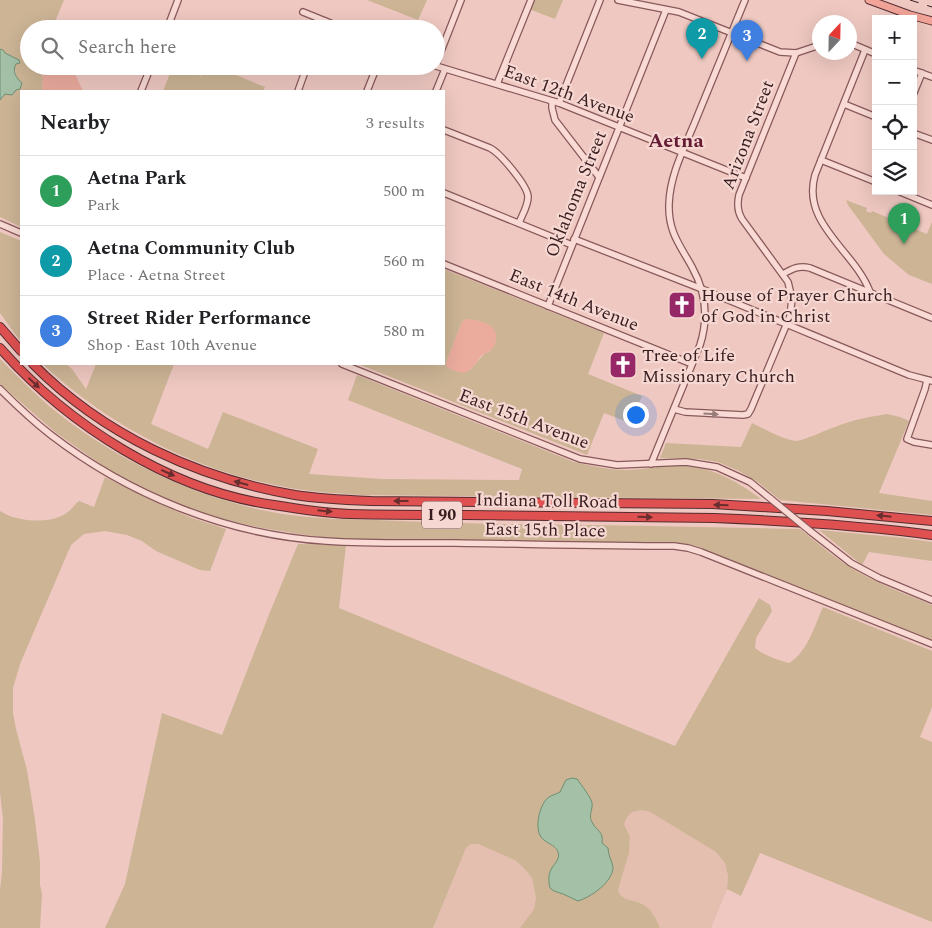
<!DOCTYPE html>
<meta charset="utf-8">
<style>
:root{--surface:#fff;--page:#f6f6f6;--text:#202124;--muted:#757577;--line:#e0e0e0;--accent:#2563eb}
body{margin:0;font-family:Spectral,serif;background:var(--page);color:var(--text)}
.controls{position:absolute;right:15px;top:15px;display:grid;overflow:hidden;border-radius:0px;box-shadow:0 5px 20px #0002}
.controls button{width:45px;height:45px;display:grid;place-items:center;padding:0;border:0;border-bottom:1px solid var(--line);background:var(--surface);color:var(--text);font:25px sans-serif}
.compass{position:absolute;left:812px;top:15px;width:45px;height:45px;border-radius:50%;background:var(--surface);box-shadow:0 5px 20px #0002;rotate:22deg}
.you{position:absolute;left:635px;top:414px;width:18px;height:18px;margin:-12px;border:4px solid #fff;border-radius:50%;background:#1a73e8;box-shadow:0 0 0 8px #1a73e833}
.badge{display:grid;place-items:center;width:32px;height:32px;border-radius:50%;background:var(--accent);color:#fff;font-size:16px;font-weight:700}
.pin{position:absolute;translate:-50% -41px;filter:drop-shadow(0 1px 2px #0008)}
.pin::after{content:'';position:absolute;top:26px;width:18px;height:15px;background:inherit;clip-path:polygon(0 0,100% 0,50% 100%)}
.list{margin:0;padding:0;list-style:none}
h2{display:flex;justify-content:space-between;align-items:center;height:65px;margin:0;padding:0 20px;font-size:21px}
h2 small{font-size:16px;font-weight:400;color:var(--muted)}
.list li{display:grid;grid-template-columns:32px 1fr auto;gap:15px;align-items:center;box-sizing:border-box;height:70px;padding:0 20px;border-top:1px solid var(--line)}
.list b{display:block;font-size:19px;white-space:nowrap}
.list p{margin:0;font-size:16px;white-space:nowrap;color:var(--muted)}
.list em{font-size:16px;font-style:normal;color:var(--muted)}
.icon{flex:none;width:28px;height:28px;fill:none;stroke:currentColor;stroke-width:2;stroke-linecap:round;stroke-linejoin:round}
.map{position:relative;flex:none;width:932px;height:928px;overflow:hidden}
.search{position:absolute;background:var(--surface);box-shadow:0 5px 20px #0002;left:20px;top:20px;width:425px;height:55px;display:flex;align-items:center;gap:12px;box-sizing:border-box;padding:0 18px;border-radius:28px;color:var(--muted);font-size:19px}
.panel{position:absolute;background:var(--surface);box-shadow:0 5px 20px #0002;left:20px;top:90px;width:425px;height:275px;border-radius:0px}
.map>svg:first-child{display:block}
</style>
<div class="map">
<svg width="932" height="928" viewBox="0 0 932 928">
<rect width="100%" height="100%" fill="#eec8c1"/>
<g fill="#e4beaf">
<path d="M640 810 650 812 716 852 725 863 728 876 727 889 711 928H660L653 914 641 903 622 898 619 895 618 890 629 853 630 837 624 824 626 817 632 811Z"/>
<path d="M471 844H478L515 859 524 867 532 878 536 898 534 909 520 928H433L466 848Z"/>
</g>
<g fill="#ccb495" fill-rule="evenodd">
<path d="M0 0H64L52 29H29V66H41L43 79 42 91H21V227L0 217V100L17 79C15 70 13 66 19 60L5 53 1 49 0 50Z"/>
<path d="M367 0H427L418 20Z"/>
<path d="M533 0H563L555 19 529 9Z"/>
<path d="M173 66H178L201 76 205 66H214L265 87 263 91H163Z"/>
<path d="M846 200 867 208 866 211 871 213 872 211 927 234 932 222V284L909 275 884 254 848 205Z"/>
<path d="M0 232 21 241V341L15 334 0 313Z"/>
<path d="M444 269 604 333 588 374 642 396 630 423 604 413 587 455 358 364H444ZM466 319 491 351 484 354 470 370 446 363 462 322Z"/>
<path d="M0 359C16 375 32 391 49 406 115 461 205 503 290 515 318 519 347 519 375 520 417 522 460 523 502 524 601 525 700 527 800 529 819 544 838 561 860 573 883 586 908 595 932 605V641L716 554 696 546 681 543 331 539 262 528 221 519 185 507 151 492 109 470 55 432 0 384Z"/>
<path d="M43 364H66L72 369 86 389 96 364H174L151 424 208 449 223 412 318 449 309 474 382 479 519 480 522 469 348 400 357 375 574 462C592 466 609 470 627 470 645 470 667 464 685 466 714 468 738 482 761 499L361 495C335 493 310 492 285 487 223 476 165 452 112 418 89 403 62 383 43 364Z"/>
<path d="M887 414 900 417 909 421 879 493 932 501V515L780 500 759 483 739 471 718 462 699 459 660 458 666 443 741 447 752 423C762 428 784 440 795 441 804 441 825 430 835 427 852 420 869 417 887 414Z"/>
<path d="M105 477 153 501 192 518 226 529 210 571 200 570 156 551 142 541 127 535 105 531 84 534 71 545 20 664 13 688V713L16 729 27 770 35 820 40 862V885L42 894 40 928H0V890L2 872 3 819 0 792V511C16 522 52 525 68 512 72 509 75 504 79 501L94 507Z"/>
<path d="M819 530 904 538 932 542V561L869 552 862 565Z"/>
<path d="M298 544 346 545 339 608 675 746 759 598 770 605 772 611 756 638 755 648C765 656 777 660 789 663 807 653 815 625 823 607L932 651V707L920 737 932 742V922L760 853 741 896 727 889 728 876 725 863 716 852 650 812C636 809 629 810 624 824L630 837 629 853 618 890C621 901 631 899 640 903 651 908 656 918 660 928H520L534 909 536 898 532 878 524 868 515 860 478 844H471L466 848 433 928H105L125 884 162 713 222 735 268 617ZM581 785 592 802C591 809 589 817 593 824 597 832 604 831 602 843L608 848V853L611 861 573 899 563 894 554 891 550 871C567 849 556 851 540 836 540 830 538 822 539 816 542 795 564 791 581 785Z"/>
</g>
<g fill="#ebac9e">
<path d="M41 66H53L76 76 83 91H42L43 79Z"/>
<path d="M467 319C477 320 498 323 496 338 496 342 495 346 492 349 490 352 485 353 482 355 477 360 473 370 466 372 459 374 453 370 447 367L446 363 462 322Z"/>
</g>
<g fill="#a4c1a8" stroke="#6b8f72">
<path d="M1 49 3 50 5 53 19 60 20 63 16 64C12 71 16 78 22 83L20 89 16 90 12 95 5 94 0 100V50Z"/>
<path d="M572 778 577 779C580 783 592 799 592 803 593 810 588 815 592 822 596 831 604 831 602 843L608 848C608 856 612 860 613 867 613 882 591 897 578 901L563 894 554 891 550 888C549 883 548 878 550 872 552 865 561 860 558 852 556 845 545 843 541 837 534 827 540 803 549 797 552 795 557 794 560 792L566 780Z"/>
</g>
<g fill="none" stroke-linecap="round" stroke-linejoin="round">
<defs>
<g id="minor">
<path d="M618 0 679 12 780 52 796 53 820 45"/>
<path d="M303 12 345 29"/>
<path d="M167 29 178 0"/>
<path d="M322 29 325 21"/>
<path d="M850 43 876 54"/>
<path d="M865 50 815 175C801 224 855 251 870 292"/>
<path d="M436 64 461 0"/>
<path d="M436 66 559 103 746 178"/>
<path d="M913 70 932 77"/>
<path d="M497 84 531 0"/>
<path d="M141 91 151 66"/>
<path d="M298 91 307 66"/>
<path d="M367 91 377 66"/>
<path d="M436 91 445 69"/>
<path d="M913 95 922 73"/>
<path d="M552 101V108L555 120 599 177"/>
<path d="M559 103 600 0"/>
<path d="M844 104 876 117"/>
<path d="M444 130 490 148C500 153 528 186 528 197 528 206 522 215 519 223"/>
<path d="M913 133 932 140"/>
<path d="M821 160 876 182"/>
<path d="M898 191 932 205"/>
<path d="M444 193 572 245"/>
<path d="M0 224 21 233"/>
<path d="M574 239 702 289 909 375 932 381"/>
<path d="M444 264 692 364"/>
<path d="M783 274C792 269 799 265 810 268L932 318"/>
<path d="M548 306 666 10"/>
<path d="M342 364 580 459 617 465 686 462 717 467 750 482 771 499"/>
<path d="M927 380 925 389 907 439 914 442 932 445"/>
<path d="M0 389C16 405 33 421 51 435 129 495 227 535 326 541 369 544 412 543 455 543 528 544 601 546 674 546L688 548 701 552 932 644"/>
<path d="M674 409 685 412 743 415 748 414 751 409 790 316 792 299 788 282 742 219C737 211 737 204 739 195L796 53"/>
<path d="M651 464 700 345C709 317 706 292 692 267 680 245 668 232 669 204 670 173 686 145 697 117 713 78 729 39 745 0"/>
<path d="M810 531 851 563 879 578 932 600"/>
</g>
<path id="major" d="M869 0 910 15 932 21"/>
<g id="highway">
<path d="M0 327 21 351"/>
<path d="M0 348C68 425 171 491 274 505 298 509 325 513 350 514 388 515 427 515 465 515 548 516 631 517 714 518 787 521 860 525 932 535"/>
<path d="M33 364C103 435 197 478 295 495 320 499 345 500 371 501L713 504 827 511 932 521"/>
</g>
</defs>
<use href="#minor" stroke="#88595a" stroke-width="8"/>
<use href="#major" stroke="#552d31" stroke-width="9"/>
<use href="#highway" stroke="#552d31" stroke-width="10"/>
<use href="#minor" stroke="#f9dad4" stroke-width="5.5"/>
<use href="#major" stroke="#f2a498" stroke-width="7"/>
<use href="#highway" stroke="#df5151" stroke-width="8"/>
<path stroke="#371d1f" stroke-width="1" stroke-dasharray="9 9" stroke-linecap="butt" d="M910 0 932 7"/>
<defs>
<path id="minor-bridge" d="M771 499 810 531"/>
</defs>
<use href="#minor-bridge" stroke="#88595a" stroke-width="8" stroke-linecap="butt"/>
<use href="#minor-bridge" stroke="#f9dad4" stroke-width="5.5"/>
</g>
<defs><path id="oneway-solid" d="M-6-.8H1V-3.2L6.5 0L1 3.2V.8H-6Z" transform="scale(1.25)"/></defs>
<g fill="#692d2e">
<use href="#oneway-solid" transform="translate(34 383) rotate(43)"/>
<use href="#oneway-solid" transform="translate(168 473) rotate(24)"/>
<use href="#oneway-solid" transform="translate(241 483) rotate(-165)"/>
<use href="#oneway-solid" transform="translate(401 501) rotate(-180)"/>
<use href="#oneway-solid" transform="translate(721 505) rotate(-178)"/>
<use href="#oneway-solid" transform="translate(325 511) rotate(6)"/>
<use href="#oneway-solid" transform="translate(884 516) rotate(-174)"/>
<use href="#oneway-solid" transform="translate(645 517) rotate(1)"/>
</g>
<use fill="#987c7a" href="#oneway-solid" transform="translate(711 414) rotate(3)"/>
<defs>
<symbol id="church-square" viewBox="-11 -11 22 22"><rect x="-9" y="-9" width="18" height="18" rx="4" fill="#972867" stroke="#f6d7d1"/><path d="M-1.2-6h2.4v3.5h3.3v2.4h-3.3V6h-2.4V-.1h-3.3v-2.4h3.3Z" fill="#fff"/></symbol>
</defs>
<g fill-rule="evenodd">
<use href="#church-square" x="666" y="289" width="32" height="32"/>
<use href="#church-square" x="607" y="349" width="32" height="32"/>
</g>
<g text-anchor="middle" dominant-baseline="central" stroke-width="4.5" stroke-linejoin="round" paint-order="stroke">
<rect fill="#f6d7d1" stroke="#705554" stroke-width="1" x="422" y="501.5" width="40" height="27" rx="4"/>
<g font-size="16" font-weight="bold" fill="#371d1f">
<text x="442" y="515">I 90</text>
</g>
<g font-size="18" fill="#371d1f" stroke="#f6d7d1">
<text transform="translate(569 94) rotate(20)">East 12th Avenue</text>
<text transform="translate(748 135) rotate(-69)">Arizona Street</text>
<text transform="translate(576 194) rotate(-68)">Oklahoma Street</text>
<text transform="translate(574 300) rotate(22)">East 14th Avenue</text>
<text transform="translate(524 419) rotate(21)">East 15th Avenue</text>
<text transform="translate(547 501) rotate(1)">Indiana Toll Road</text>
<text transform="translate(545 530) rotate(1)">East 15th Place</text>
</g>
<g font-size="18" fill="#371d1f" stroke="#f6d7d1" text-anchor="start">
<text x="701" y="295">House of Prayer Church<tspan x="701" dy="21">of God in Christ</tspan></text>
<text x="642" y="355">Tree of Life<tspan x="642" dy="21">Missionary Church</tspan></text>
</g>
<g font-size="20" font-weight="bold" fill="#641c35" stroke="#f6d7d1">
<text x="676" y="141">Aetna</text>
</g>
</g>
</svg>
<div class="controls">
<button>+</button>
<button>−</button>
<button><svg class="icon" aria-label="locate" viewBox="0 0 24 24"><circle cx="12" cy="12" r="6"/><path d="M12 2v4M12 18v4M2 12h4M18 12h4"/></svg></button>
<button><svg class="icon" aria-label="layers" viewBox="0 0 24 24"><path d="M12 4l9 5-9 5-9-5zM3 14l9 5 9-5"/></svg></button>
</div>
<svg class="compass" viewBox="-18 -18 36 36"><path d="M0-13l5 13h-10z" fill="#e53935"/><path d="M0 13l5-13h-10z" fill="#757577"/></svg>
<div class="you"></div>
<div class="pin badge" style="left:904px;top:244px;background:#2e9e5b">1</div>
<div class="pin badge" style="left:702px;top:59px;background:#0f9aa8">2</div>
<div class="pin badge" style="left:747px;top:61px;background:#3f7fe0">3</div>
<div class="search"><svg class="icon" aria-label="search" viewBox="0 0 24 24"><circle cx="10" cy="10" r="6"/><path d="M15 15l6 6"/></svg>Search here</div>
<section class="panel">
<h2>Nearby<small>3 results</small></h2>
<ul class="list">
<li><span class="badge" style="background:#2e9e5b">1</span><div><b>Aetna Park</b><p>Park</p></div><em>500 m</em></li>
<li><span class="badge" style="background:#0f9aa8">2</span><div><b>Aetna Community Club</b><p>Place · Aetna Street</p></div><em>560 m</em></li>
<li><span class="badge" style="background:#3f7fe0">3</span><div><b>Street Rider Performance</b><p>Shop · East 10th Avenue</p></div><em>580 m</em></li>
</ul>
</section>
</div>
